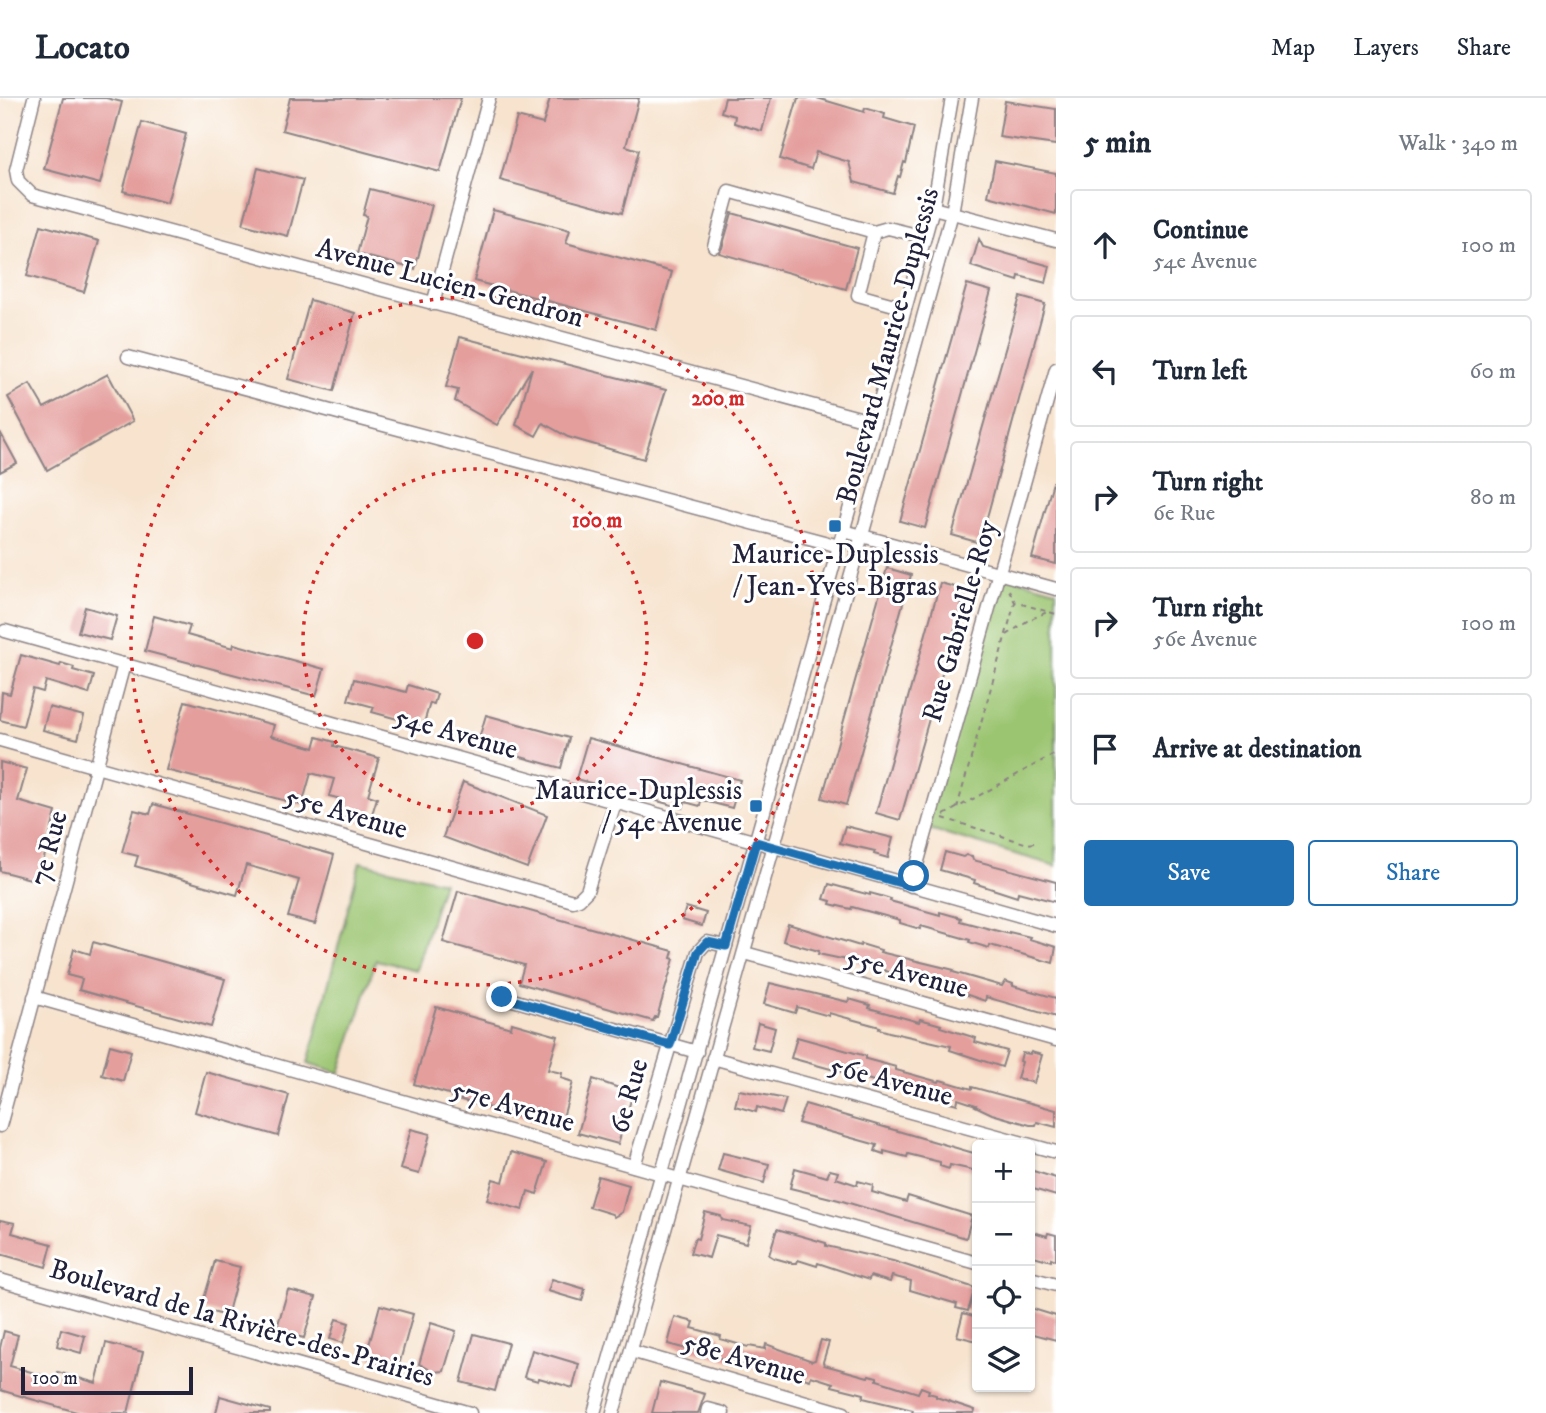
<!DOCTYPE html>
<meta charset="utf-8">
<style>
:root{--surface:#fff;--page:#f6f6f7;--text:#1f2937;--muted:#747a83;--line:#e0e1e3;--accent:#1f6fb2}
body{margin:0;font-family:"IM FELL DW Pica",serif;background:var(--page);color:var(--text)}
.controls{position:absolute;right:21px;bottom:21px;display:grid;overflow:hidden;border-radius:7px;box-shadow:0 2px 5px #0004}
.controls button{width:63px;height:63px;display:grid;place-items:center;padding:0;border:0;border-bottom:2px solid var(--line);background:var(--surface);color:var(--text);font:35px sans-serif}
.scale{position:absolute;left:21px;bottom:18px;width:172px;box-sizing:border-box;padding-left:7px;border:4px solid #22223b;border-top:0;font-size:19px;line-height:24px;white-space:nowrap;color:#22223b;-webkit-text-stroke:5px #fff;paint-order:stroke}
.stop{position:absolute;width:21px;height:21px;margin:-16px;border:5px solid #1f6fb2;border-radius:50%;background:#fff}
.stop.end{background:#1f6fb2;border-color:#fff;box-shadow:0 2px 7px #0008}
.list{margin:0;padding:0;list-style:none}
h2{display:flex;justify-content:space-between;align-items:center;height:91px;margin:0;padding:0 28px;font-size:30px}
h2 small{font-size:23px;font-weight:400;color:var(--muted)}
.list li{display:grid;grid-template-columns:46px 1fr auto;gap:21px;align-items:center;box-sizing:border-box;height:112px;margin:0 14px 14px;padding:0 14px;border:2px solid var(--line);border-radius:7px}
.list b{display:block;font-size:26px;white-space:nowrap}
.list p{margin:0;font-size:23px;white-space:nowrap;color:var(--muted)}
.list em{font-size:23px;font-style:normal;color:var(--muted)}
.actions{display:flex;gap:14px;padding:21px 28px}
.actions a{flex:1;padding:16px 0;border:2px solid var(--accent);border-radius:7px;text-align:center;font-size:24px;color:var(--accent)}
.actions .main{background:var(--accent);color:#fff}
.icon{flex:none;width:38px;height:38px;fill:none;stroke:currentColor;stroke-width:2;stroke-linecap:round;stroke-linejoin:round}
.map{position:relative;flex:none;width:1056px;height:1315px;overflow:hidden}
header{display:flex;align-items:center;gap:42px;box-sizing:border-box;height:98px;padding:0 35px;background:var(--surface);border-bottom:2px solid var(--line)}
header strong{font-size:33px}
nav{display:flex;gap:38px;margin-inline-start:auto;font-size:24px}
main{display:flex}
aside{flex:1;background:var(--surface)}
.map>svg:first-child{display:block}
</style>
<header>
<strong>Locato</strong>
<nav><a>Map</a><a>Layers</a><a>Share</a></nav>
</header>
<main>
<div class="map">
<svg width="1056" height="1315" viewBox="0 0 1056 1315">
<rect width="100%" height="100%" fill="#fff"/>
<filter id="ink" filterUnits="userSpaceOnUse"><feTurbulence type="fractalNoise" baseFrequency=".0143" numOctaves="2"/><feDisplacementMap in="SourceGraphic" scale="14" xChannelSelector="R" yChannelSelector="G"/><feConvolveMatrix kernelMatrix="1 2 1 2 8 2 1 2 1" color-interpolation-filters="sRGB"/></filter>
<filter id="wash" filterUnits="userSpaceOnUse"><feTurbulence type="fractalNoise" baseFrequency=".00686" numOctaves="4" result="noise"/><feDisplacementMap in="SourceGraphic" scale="28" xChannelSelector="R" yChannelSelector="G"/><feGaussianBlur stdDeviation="1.57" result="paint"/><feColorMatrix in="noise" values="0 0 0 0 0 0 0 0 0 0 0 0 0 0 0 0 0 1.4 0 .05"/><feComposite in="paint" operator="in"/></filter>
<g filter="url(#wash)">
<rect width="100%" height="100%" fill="#f7e3ce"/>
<g fill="#9bc571" stroke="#5e7456" stroke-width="2">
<path d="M999 476 1056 492V768L926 730Z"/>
<path d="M360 764 443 784 416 872 376 862 340 975 308 965Z"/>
</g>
<g id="blocks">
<g fill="#e49f9d">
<path d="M63 0H106L122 4 100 86 44 71Z"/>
<path d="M290 0H461L440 74 282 32Z"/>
<path d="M550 0H639L626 48 639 52 622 115 500 82 517 19 543 26Z"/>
<path d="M725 0H771L762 33 734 25 735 18 721 14Z"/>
<path d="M798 0H817L864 14 865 10 885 16 884 20 914 29 906 65 904 64 900 79 898 78 893 95 854 84 849 64 816 54 811 71 780 61Z"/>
<path d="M1005 3 1056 11V47L999 39Z"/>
<path d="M142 24 186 36 167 105 123 93Z"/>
<path d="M995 63 1056 75V116L988 98Z"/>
<path d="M258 70 303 82 288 138 243 126Z"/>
<path d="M370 91 432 107 415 171 357 156 367 118 363 117Z"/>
<path d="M493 112 570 132 566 145 672 174 656 232 474 183Z"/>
<path d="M732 115 857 150 846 191 719 155 722 150Z"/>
<path d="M41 127 99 143 84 194 27 178Z"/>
<path d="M979 141 983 149 1050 168 1046 185 1019 178 1018 183 971 168Z"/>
<path d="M967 186 991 193 925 430 900 423Z"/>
<path d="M1020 199 1045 206 980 445 952 437Z"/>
<path d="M310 202 355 215 334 293 288 281Z"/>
<path d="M460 239 666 292 644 361 568 339 543 325 536 338 516 327 532 270 497 327 455 303 458 292 446 289Z"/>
<path d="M108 276 133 323 47 372 8 299 30 286 44 310Z"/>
<path d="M0 334 17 365 0 374Z"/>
<path d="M1053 384H1056V466L1032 460Z"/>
<path d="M887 470 911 477 846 707 822 700Z"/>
<path d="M940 485 966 492 900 722 876 715Z"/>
<path d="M85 509 117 518 110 542 78 534Z"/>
<path d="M154 518 190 528 187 537 233 550 234 546 324 571 316 598 145 553Z"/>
<path d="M21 557 60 568 61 565 74 569 73 572 94 578 89 596 46 583 43 594 33 591 23 628 0 622 2 594 10 596Z"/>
<path d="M354 581 406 594 408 587 437 596 434 606 430 605 423 628 372 614 374 609 348 602Z"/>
<path d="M185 603 274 627 271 638 314 650 317 639 335 644 334 648 379 660 368 697 377 700 369 726 337 717 341 701 329 698 334 681 311 675 302 707 166 672Z"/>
<path d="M49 609 84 618 78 641 43 632Z"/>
<path d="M486 617 569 640 561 670 477 647Z"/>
<path d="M588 640 740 682 732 710 701 702 700 708 685 704 683 710 576 681Z"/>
<path d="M0 664 27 671 18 703 56 714 38 783 0 773Z"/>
<path d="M463 684 547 717 527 770 443 739Z"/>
<path d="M153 706 334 757 315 826 288 819 299 782 246 767 237 797 135 768 138 758 122 754 134 712 150 716Z"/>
<path d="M845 728 893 740 888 760 874 756 875 753 840 745Z"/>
<path d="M945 754 963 759 966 757 972 758 973 762 1056 784V804L1018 794 1017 799 974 785 975 782 940 772Z"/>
<path d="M829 786 870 797V795L881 798 891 801 890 803 940 817V814L961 820 960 823 1009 836V834L1030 839 1029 841 1056 849 1053 865 990 847 989 850 969 844 970 842 921 828 920 831 900 825V822L852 809 851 811 830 806 831 803 824 801Z"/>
<path d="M458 793 673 853 671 860 674 861 657 919H655L653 923 519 885 524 867 443 844Z"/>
<path d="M686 809 706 815 702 828 682 822Z"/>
<path d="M788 826 860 848 861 846 881 852 880 854 954 872 953 874 1002 888 1005 883 1013 886V888L1056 900V919L986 899 985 903 939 887 912 880V882L866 866 818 856 819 853 783 843Z"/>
<path d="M93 844 225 881 211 929 79 892 82 881 67 877 74 851 90 856Z"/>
<path d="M770 885 848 904 849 901 870 907 869 910 919 924 920 921 941 927 940 929 976 940 975 944 1007 953 1002 969 950 952 951 948 889 934 879 931 880 929 829 915V918L797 909 795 915 764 906Z"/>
<path d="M436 909 511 930 512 925 558 938 548 972 562 975 561 980 573 984 560 1030 451 999 452 997 414 986Z"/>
<path d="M758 925 775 930 769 953 752 949Z"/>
<path d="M797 939 866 958V961L896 969V972L939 984 940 982 972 991V989L1056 1012V1029L1037 1024 1036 1027H1030L992 1016 975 1008 976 1007 958 1001 957 1006 791 960Z"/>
<path d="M110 947 131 953 123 983 102 977Z"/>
<path d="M1031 954 1042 957 1034 985 1017 980 1022 964 1020 963 1022 955 1030 956Z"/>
<path d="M206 974 289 997 278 1038 195 1014Z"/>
<path d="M593 981 633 995 618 1046 578 1035Z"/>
<path d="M739 992 786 1001 781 1016 757 1009 756 1014 735 1008Z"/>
<path d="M805 1006 977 1056V1073L950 1067 949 1071 940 1068V1064L908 1056 907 1059 884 1053V1056L875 1053 877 1047 798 1025Z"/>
<path d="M411 1031 430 1036 419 1076 400 1071Z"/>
<path d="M511 1054 547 1064 537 1096 528 1093 523 1112 487 1102 493 1081 503 1084Z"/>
<path d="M723 1055 769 1066 764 1085 718 1072Z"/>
<path d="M795 1070 827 1079 830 1072 838 1074 836 1080 857 1087 858 1083 873 1087 872 1094 906 1104 908 1098 972 1118 966 1140 839 1102 790 1090Z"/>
<path d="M1030 1072 1056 1080V1098L1030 1090Z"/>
<path d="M598 1078 629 1087 622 1114 614 1119 612 1116 589 1109Z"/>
<path d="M705 1114 721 1118 722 1122 751 1128 746 1145 716 1137 709 1160 690 1155 695 1140 698 1141Z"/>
<path d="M0 1122 15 1125 12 1135 52 1146 46 1169 0 1156Z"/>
<path d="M777 1131 826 1145V1148L893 1163 975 1190 968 1213 956 1210 957 1206 910 1192 911 1183 892 1178 890 1184 870 1178 869 1182 818 1165 817 1168 798 1162 797 1165H792L774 1160 769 1157Z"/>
<path d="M1030 1133 1047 1138 1048 1135 1056 1137V1162L1051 1160V1163L1030 1157Z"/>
<path d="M215 1163 240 1169 227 1218 201 1211Z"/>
<path d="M552 1181 585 1191 582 1203 548 1193Z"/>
<path d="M288 1192 316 1199 304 1240 276 1233Z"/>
<path d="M380 1207 413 1216 399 1267 366 1258Z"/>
<path d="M1030 1210 1056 1218V1242L1030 1235Z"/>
<path d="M963 1215 977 1219V1243L957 1238Z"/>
<path d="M675 1219 694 1224 692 1230 721 1238 720 1241 748 1249 749 1248 765 1251 766 1246 812 1263 815 1262 821 1242 829 1244 823 1264 824 1267 868 1279 869 1277 877 1279V1282L918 1295 921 1289 929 1292 928 1295 936 1297V1299L975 1312 974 1315H912L913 1312 863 1300 864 1296 832 1288 833 1285 811 1278 810 1282 774 1271 773 1273 753 1269 668 1246Z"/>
<path d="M336 1221 349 1225 343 1245 330 1241Z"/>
<path d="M431 1225 456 1233 444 1273 434 1274 419 1266Z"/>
<path d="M61 1231 85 1238 81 1255 57 1248Z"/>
<path d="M4 1233 18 1237 10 1268 56 1281 58 1274 96 1285 106 1245 143 1254 128 1315H80L0 1292V1250Z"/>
<path d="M474 1236 508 1245 495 1293 461 1284Z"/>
<path d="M532 1252 579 1266 573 1290 539 1280 538 1283 524 1279Z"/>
<path d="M660 1284 705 1296 698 1315H652Z"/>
<path d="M220 1298 270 1312V1315H216Z"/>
</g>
</g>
</g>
<g filter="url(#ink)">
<use href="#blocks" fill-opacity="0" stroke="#8c8284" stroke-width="2"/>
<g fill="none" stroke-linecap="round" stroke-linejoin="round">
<defs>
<g id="minor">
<path d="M34 0 16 72 18 83 32 97 874 324"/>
<path d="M933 110 1056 142"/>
<path d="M714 148 729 93 874 134"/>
<path d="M433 206 489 0"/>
<path d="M905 210 858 197 874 134 888 130 925 139"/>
<path d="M128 259 839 448"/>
<path d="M844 433 1056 491"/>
<path d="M5 533 1056 828"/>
<path d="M0 642 573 803 579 801 587 793 615 705"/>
<path d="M911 788 1056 271"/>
<path d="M745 855 1056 942"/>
<path d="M34 899 977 1165"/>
<path d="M502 899 697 954"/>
<path d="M713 960 1056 1054"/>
<path d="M0 1028 124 566"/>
<path d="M634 1068 698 854 707 844 726 848"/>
<path d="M1030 1180 1056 1187"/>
<path d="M0 1182 470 1315"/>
<path d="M631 1253 844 1315"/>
<path d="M594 1315 874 324 933 110 952 0"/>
<path d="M613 1315C724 915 842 516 952 115L972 0"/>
<path d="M707 1315 708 1311 723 1315"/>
</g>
</defs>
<use href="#minor" stroke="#8c8284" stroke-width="15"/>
<g stroke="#8c8284" stroke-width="2" stroke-dasharray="5 5" stroke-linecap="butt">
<path d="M1009 492 1015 504 1056 516"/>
<path d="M1007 537 1027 523 1047 514"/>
<path d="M957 710 1015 504"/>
<path d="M944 717 1056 655"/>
<path d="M943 720 1028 746 1039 744"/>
</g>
<use href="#minor" stroke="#fff" stroke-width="12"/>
</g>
</g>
<g fill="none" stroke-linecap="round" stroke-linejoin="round" filter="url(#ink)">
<path stroke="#1f6fb2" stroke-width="9" d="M502 899 670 947 698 854 707 844 726 848 756 744 911 788 914 778"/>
</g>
<g fill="none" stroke="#d62828" stroke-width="3.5" stroke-dasharray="3.5 7">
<circle cx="475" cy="543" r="172"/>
<circle cx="475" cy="543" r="344"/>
</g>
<g fill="#1f6fb2" stroke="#fff" stroke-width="2.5">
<rect x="828" y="421" width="14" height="14" rx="3.5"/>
<rect x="749" y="701" width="14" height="14" rx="3.5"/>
</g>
<g text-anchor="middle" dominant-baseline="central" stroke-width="6" stroke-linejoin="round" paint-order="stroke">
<g font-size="28" fill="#22223b" stroke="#fff">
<text transform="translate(450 185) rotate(15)">Avenue Lucien-Gendron</text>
<text transform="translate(888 248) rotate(-75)">Boulevard Maurice-Duplessis</text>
<text transform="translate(960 523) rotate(-74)">Rue Gabrielle-Roy</text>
<text transform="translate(456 635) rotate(16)">54e Avenue</text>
<text transform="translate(346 715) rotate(16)">55e Avenue</text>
<text transform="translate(49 750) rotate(-75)">7e Rue</text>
<text transform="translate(907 875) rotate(15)">55e Avenue</text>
<text transform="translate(891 983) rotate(15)">56e Avenue</text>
<text transform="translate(629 998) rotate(-74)">6e Rue</text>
<text transform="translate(513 1008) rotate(16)">57e Avenue</text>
<text transform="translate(242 1225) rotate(16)">Boulevard de la Rivière-des-Prairies</text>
<text transform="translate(744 1261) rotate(16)">58e Avenue</text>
</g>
<g font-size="28" fill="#22223b" stroke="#fff">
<text x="835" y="456">Maurice-Duplessis<tspan x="835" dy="32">/ Jean-Yves-Bigras</tspan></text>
<text x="742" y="692" text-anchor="end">Maurice-Duplessis<tspan x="742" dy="32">/ 54e Avenue</tspan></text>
</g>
</g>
<circle cx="475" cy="543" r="10" fill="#d62828" stroke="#fff" stroke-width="3.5"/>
<g font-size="21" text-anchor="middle" font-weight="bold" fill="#d62828" stroke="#fff" stroke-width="6" stroke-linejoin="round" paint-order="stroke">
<text x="718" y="307">200 m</text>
<text x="597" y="429">100 m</text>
</g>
</svg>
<div class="controls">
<button>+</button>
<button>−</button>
<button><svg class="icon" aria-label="locate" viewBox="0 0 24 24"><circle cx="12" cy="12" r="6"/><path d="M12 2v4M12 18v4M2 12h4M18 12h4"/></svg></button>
<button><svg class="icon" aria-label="layers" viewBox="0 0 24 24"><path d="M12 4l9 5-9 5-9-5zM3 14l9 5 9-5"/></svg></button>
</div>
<div class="scale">100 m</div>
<div class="stop" style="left:914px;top:778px"></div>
<div class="stop end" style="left:502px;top:899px"></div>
</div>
<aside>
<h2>5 min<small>Walk · 340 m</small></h2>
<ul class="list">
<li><svg class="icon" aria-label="ahead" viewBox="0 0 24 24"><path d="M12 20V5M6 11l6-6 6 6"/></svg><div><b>Continue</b><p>54e Avenue</p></div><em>100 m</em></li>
<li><svg class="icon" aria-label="left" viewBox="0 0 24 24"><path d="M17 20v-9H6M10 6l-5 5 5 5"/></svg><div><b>Turn left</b></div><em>60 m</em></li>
<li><svg class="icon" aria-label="right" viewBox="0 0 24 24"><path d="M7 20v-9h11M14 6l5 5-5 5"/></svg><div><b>Turn right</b><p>6e Rue</p></div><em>80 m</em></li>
<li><svg class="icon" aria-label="right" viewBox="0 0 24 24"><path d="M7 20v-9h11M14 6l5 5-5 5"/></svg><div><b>Turn right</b><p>56e Avenue</p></div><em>100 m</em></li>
<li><svg class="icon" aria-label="arrive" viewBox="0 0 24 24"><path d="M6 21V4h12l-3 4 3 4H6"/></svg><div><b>Arrive at destination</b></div></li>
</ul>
<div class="actions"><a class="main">Save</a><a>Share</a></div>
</aside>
</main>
